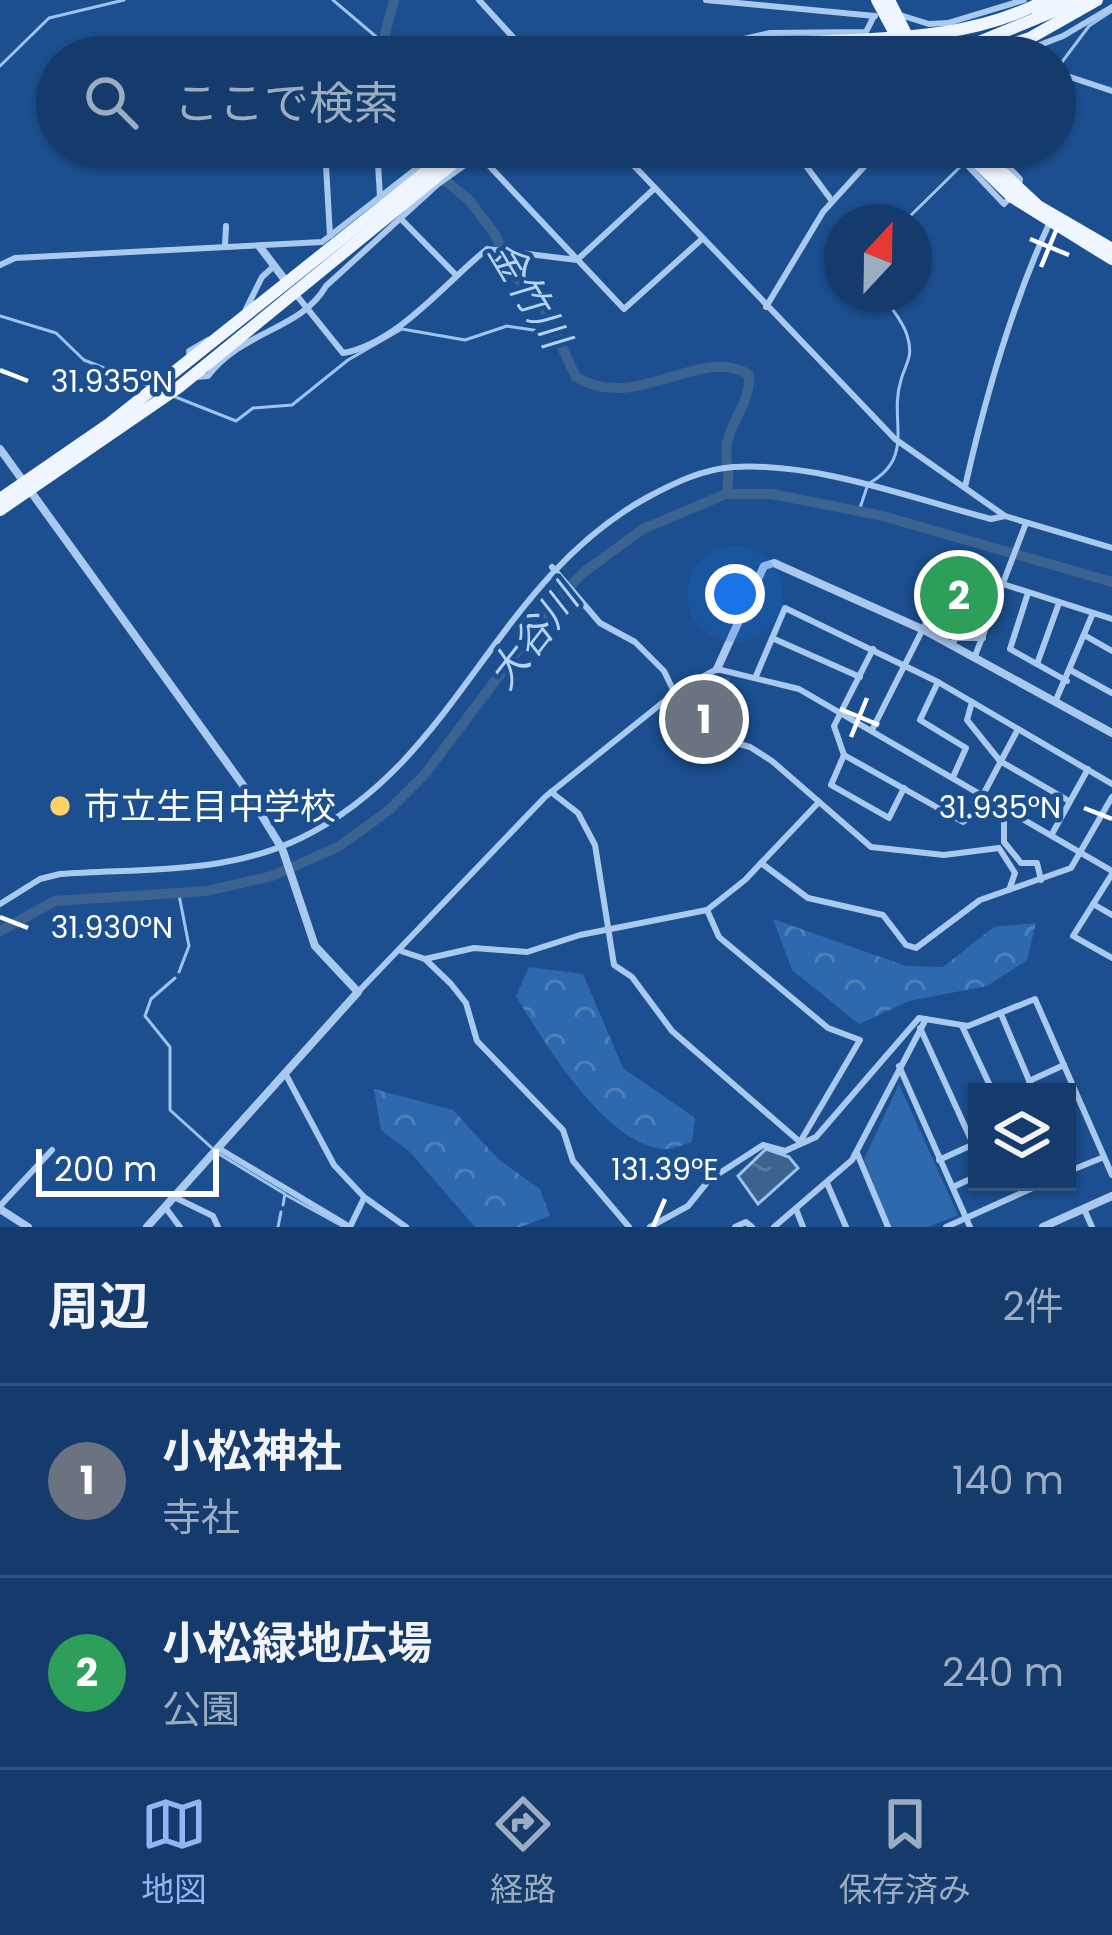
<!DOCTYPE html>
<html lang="ja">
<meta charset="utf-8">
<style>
:root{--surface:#143b6b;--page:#214673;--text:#f1f3f6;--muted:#9dadc1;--line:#33557e;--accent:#95b2f1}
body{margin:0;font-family:Poppins,"Noto Sans JP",sans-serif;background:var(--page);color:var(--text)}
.controls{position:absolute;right:36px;bottom:36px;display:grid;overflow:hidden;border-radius:0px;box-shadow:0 3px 9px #0004}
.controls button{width:108px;height:108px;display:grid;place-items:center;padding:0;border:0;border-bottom:3px solid var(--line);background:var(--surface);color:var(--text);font:60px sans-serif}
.compass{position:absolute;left:824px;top:204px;width:108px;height:108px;border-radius:50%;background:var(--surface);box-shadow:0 3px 9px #0004;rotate:22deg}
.scale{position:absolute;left:36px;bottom:30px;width:183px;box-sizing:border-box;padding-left:12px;border:6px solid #fff;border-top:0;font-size:33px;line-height:42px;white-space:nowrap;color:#fff;-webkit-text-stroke:9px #1b4f8f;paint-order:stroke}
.you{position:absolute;left:735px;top:594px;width:42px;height:42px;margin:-30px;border:9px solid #fff;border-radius:50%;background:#1a73e8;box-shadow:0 0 0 18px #1a73e833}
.badge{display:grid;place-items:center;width:78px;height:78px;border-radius:50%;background:var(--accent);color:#fff;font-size:39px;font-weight:700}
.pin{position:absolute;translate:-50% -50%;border:6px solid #fff;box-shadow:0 3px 12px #0006}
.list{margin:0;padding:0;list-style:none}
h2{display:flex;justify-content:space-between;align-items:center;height:156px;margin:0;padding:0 48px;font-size:51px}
h2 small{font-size:39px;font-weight:400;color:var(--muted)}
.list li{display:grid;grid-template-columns:78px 1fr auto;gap:36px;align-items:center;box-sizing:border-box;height:192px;padding:0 48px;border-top:3px solid var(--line)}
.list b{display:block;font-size:45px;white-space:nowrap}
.list p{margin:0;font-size:39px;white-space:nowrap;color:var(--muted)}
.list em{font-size:39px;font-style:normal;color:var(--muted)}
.icon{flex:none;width:66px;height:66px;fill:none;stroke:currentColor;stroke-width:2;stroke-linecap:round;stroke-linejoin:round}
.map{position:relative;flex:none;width:1112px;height:1227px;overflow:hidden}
.search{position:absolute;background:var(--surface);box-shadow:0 3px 9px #0004;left:36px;right:36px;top:36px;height:132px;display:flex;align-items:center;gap:30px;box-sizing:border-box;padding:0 42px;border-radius:66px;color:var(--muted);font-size:45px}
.sheet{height:540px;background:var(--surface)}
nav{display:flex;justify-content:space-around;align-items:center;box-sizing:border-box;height:168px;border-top:3px solid var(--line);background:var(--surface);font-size:33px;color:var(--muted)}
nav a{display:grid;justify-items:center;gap:6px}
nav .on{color:var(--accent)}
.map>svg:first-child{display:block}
</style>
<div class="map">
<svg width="1112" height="1227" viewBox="0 0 1112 1227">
<defs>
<pattern id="forest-crowns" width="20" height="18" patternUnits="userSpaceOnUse" patternTransform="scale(3)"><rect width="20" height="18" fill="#2e69ad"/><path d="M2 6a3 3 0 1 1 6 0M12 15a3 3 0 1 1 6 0" fill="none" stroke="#4d80b9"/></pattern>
<pattern id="water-ripples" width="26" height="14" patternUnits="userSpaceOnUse" patternTransform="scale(3)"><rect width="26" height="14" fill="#3c6290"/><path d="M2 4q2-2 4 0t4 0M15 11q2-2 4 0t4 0" fill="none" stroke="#597aa1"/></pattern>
</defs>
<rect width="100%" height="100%" fill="#1b4f8f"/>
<path fill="#2e69ad" d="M899 1084 958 1215 928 1227H890L864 1159Z"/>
<g fill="url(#forest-crowns)">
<path d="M706 676 730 678 723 692 741 705 728 735 688 719 682 692Z"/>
<path d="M773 919 906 966 943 967 994 927 1036 923 1027 960 987 986 909 1001 859 1024 792 970Z"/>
<path d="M529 967 583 974 623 1068 695 1118 692 1142C684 1144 672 1150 664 1149 607 1146 542 1040 516 996Z"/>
<path d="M374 1089 453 1110 499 1160 540 1189 550 1216 520 1227H475L410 1152 381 1130Z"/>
</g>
<path fill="url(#water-ripples)" stroke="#9cc4f0" stroke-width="3" d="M766 1149 789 1157 798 1168 758 1204 738 1176Z"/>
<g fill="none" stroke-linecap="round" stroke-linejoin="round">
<g stroke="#9cc4f0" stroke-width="3">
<path d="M333 0 380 40"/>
<path d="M0 66 49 18 124 0"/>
<path d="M1056 70 1089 26 1112 11"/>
<path d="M904 222 961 166"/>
<path d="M0 316 56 333 84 360 147 385"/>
<path d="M173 396 236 421 253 408 292 405 348 360 402 329 465 340 507 326 553 333"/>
<path d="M859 511 868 484C917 457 888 421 901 380 906 362 914 357 907 335 903 321 890 307 882 294"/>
<path d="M179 972 189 946 179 895"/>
<path d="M175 978 151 999 145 1016 170 1047V1110L212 1148"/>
<path d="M219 1154 285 1194 283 1205"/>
<path d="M286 1195 344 1227"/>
<path d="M278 1227 281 1212"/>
</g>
<g stroke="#3c6290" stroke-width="10">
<path d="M379 57 394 0"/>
<path d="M427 147 442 178 469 200 494 233 516 278 535 290 576 377C636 414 701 344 749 375 751 401 732 419 727 443 724 460 732 476 726 494"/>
<path d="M0 931 55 901 207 891 272 876 338 847 388 811 425 774 556 600 584 572 643 529 726 494H772L883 516 1112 582"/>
</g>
<g stroke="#a9c9ee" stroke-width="6">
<path d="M479 0 531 57"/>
<path d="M706 0 875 16"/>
<path d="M900 15 929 24 948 23"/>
<path d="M947 30 948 23 1024 0"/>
<path d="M665 57 770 33 866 32 874 16"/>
<path d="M1009 57 1063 36 1112 7"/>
<path d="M1055 72 1112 91"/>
<path d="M325 147 330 236"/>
<path d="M377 147 380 197"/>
<path d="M616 147 895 439 1005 516 1112 548"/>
<path d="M792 147 832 201"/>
<path d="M950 147 1004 204 1012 196"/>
<path d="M989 147 1020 179 1019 185"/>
<path d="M478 154 624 309 702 239"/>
<path d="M402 220 456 275"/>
<path d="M225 246 226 226"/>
<path d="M0 265 15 258 322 242 444 147"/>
<path d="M298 297 343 353C397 344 446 282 487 249L577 260 655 188"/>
<path d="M766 307 823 212 882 147"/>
<path d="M246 309 262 277 273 267"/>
<path d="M190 357 189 351 208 340"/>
<path d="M196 377 208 376C243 330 301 330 326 286L438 184 490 147"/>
<path d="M965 487C985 398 1011 307 1049 224"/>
<path d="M552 567 600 623 635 642 664 671 693 731 750 747 772 761 871 847 944 855 999 848 1015 873 1009 890"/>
<path d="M1006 585 1112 619"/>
<path d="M1028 593 1010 649 1067 681"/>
<path d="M1084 635 1112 651"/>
<path d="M772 638 860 677"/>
<path d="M952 644 956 638H983"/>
<path d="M873 649 834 726 844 755 963 822 991 798"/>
<path d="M975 656 1026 523"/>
<path d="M1037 664 1059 603"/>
<path d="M1072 671 1112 693"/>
<path d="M756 676 785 608 938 682 1112 784"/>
<path d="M938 682 920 720 966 748 953 777"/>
<path d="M1056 700 1093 613"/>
<path d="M972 702 967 720 1000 761 1069 801"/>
<path d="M872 730 939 597 993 614"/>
<path d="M844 755 831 785 889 818 904 788"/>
<path d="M551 792 578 813 595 845 614 965 632 977 672 1031 800 1142"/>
<path d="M984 793 1018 729"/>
<path d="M1004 806V842L1021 863H1037L1041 880"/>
<path d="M1052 834 1088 769"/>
<path d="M761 863 808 898 883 915 906 945 916 948 980 900 1071 868 1112 797"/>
<path d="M1112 874 1073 936 1112 958"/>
<path d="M0 904 40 879 60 874C142 868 225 875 301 838 459 761 493 582 648 497 674 483 703 469 733 467 817 462 911 498 991 519L1005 516"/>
<path d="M1093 904 1112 915"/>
<path d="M707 910 719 937 828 1028 860 1040 800 1142"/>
<path d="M401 951 425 959 451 984 466 1003 477 1041 563 1130 573 1161 629 1227"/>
<path d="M425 959 474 948 527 952 580 935 707 910 745 880 819 802"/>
<path d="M358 992 545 797 677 691 717 669 799 689 1112 871"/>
<path d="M1001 1014 1034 1092"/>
<path d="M962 1026 993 1092"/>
<path d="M920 1028 973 1144"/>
<path d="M899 1066 970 1227"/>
<path d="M285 1073 334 1165 364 1197 406 1227"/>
<path d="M1029 1081 1064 1065"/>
<path d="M218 1148 350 1227"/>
<path d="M857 1153 888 1227"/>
<path d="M939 1160 974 1144"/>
<path d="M1067 1172 1104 1157"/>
<path d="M827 1183 846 1227"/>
<path d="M953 1187 977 1176"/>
<path d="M174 1197 213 1216 218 1227"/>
<path d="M0 1206 52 1150"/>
<path d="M165 1207 180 1227"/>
<path d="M796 1209 803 1227"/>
<path d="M1084 1209 1092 1227"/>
<path d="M350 1227 364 1198"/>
<path d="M650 1227 688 1206 709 1180 763 1145 785 1151 816 1137 919 1018 968 1026 1035 999 1112 1175"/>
<path d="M735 1227 746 1222 752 1227"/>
<path d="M774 1227 852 1160 926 1019"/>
<path d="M946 1227 1046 1182"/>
</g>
<g stroke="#a9c9ee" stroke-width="8">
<path d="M260 247 288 284"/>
<path d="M0 449 245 788 281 847"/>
<path d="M717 669 764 566 774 563 924 630 1112 733"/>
<path d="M0 1209 28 1227"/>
<path d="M147 1227 358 992 315 946 283 851"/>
<path d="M1043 1227 1112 1196"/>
</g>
<g stroke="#f0f6ff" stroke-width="12">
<path d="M877 0 901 45"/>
<path d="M889 0 910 42"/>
<path d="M1038 13 1064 0"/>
<path d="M702 57C734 44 769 44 803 42 887 38 970 40 1046 0"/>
<path d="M745 57 825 49"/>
<path d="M820 57 974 44 1081 0"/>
<path d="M970 57 1030 38 1097 0"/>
<path d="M961 147 1012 197 1112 259"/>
<path d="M975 147 1038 206 1112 249"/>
<path d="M0 499 109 424 457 147"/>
<path d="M0 510 179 387 473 147"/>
</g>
</g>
<path fill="none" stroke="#fff" stroke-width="4.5" d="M1030 239 1069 255M1041 267 1057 228M0 370 28 381M840 709 879 725M851 737 867 698M1084 808 1112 819M0 917 28 928M653 1227 665 1199"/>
<circle fill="#ffd166" stroke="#1b4f8f" stroke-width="4.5" cx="60" cy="806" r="12"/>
<g text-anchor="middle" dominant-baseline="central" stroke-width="9" stroke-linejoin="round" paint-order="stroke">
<g font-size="36" fill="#fff" stroke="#1b4f8f" text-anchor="start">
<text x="84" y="806">市立生目中学校</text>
</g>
<g font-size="39" font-style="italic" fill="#b5d3f5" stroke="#1b4f8f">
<text transform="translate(529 294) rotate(59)">金竹川</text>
<text transform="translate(533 637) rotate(-52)">大谷川</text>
</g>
</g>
<g font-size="30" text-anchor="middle" fill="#fff" stroke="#1b4f8f" stroke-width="9" stroke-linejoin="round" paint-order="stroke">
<text x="112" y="392">31.935°N</text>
<text x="1000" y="818">31.935°N</text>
<text x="112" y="938">31.930°N</text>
<text x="665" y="1180">131.39°E</text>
</g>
</svg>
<div class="controls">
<button><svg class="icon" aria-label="layers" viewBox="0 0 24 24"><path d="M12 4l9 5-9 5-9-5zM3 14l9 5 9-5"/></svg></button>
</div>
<svg class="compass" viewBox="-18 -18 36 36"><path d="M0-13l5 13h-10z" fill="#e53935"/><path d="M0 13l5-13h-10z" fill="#9dadc1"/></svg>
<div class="scale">200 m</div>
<div class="you"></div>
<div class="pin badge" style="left:704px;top:719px;background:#6b7280">1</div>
<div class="pin badge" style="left:959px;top:595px;background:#2e9e5b">2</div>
<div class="search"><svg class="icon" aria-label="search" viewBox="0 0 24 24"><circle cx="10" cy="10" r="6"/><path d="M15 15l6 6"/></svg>ここで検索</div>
</div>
<section class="sheet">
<h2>周辺<small>2件</small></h2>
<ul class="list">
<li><span class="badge" style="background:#6b7280">1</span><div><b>小松神社</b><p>寺社</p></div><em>140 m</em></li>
<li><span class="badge" style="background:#2e9e5b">2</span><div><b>小松緑地広場</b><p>公園</p></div><em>240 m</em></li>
</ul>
</section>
<nav>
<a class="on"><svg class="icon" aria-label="map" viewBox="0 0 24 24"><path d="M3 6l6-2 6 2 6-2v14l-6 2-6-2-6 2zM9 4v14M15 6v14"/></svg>地図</a>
<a><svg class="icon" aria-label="directions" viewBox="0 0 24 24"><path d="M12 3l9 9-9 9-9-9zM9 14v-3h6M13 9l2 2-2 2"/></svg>経路</a>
<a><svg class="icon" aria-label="saved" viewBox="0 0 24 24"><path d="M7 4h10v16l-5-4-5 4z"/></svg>保存済み</a>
</nav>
